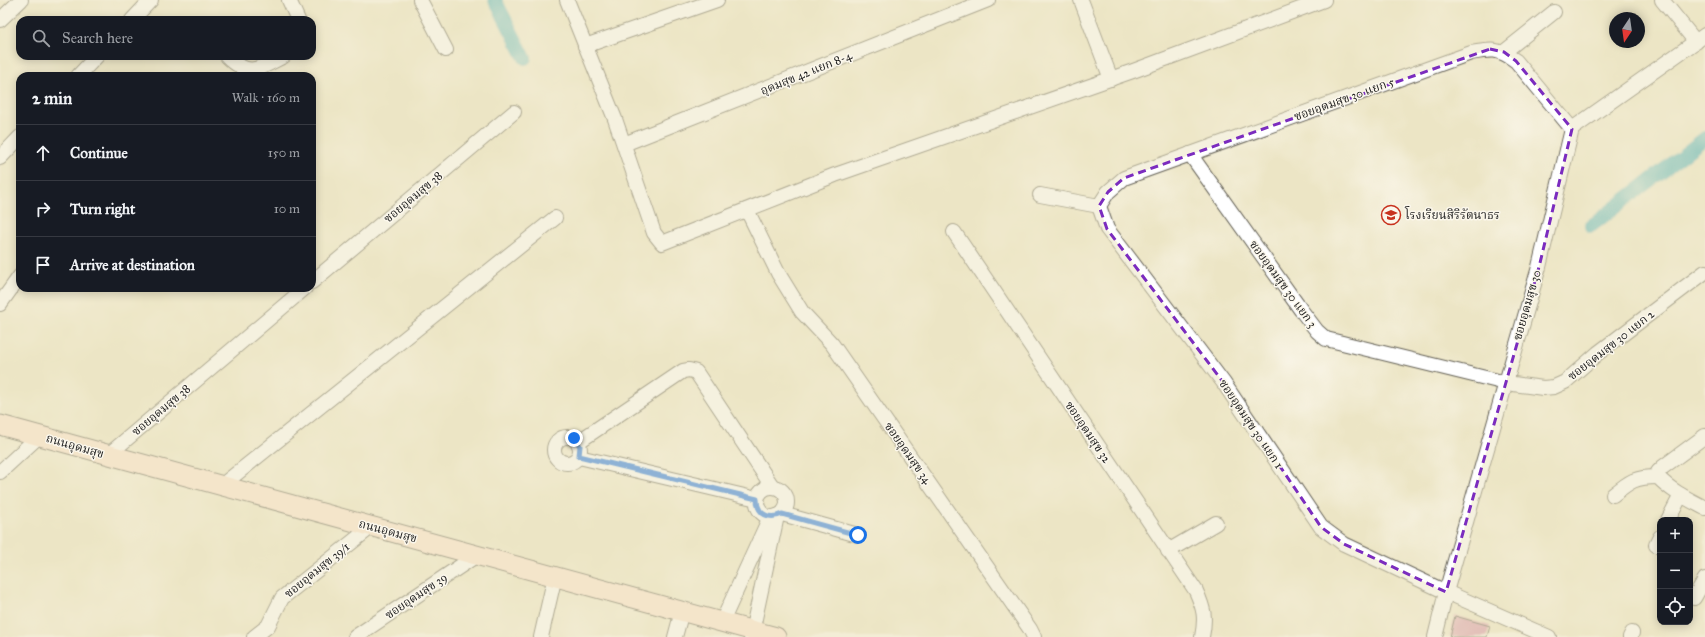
<!DOCTYPE html>
<meta charset="utf-8">
<style>
:root{--surface:#171b24;--page:#20242c;--text:#f1f3f6;--muted:#9ea1a6;--line:#363941}
body{margin:0;font-family:"IM FELL Great Primer","Noto Serif Thai",serif;background:var(--page);color:var(--text)}
.controls{position:absolute;right:12px;bottom:12px;display:grid;overflow:hidden;border-radius:8px;box-shadow:0 2px 10px #0003}
.controls button{width:36px;height:36px;display:grid;place-items:center;padding:0;border:0;border-bottom:1px solid var(--line);background:var(--surface);color:var(--text);font:20px sans-serif}
.compass{position:absolute;left:1609px;top:12px;width:36px;height:36px;border-radius:50%;background:var(--surface);box-shadow:0 2px 10px #0003;rotate:193deg}
.stop{position:absolute;width:12px;height:12px;margin:-9px;border:3px solid #1a73e8;border-radius:50%;background:#fff}
.stop.end{background:#1a73e8;border-color:#fff;box-shadow:0 1px 4px #0008}
.list{margin:0;padding:0;list-style:none}
h2{display:flex;justify-content:space-between;align-items:center;height:52px;margin:0;padding:0 16px;font-size:17px}
h2 small{font-size:13px;font-weight:400;color:var(--muted)}
.list li{display:grid;grid-template-columns:26px 1fr auto;gap:12px;align-items:center;box-sizing:border-box;height:56px;padding:0 16px;border-top:1px solid var(--line)}
.list b{display:block;font-size:15px;white-space:nowrap}
.list em{font-size:13px;font-style:normal;color:var(--muted)}
.icon{flex:none;width:22px;height:22px;fill:none;stroke:currentColor;stroke-width:2;stroke-linecap:round;stroke-linejoin:round}
.map{position:relative;flex:none;width:1705px;height:637px;overflow:hidden}
.search{position:absolute;background:var(--surface);box-shadow:0 2px 10px #0003;left:16px;top:16px;width:300px;height:44px;display:flex;align-items:center;gap:10px;box-sizing:border-box;padding:0 14px;border-radius:12px;color:var(--muted);font-size:15px}
.panel{position:absolute;background:var(--surface);box-shadow:0 2px 10px #0003;left:16px;top:72px;width:300px;height:220px;border-radius:12px}
.map>svg:first-child{display:block}
</style>
<div class="map">
<svg width="1705" height="637" viewBox="0 0 1705 637">
<rect width="100%" height="100%" fill="#fbf7ec"/>
<filter id="ink" filterUnits="userSpaceOnUse"><feTurbulence type="fractalNoise" baseFrequency=".025" numOctaves="2"/><feDisplacementMap in="SourceGraphic" scale="8" xChannelSelector="R" yChannelSelector="G"/><feConvolveMatrix kernelMatrix="1 2 1 2 8 2 1 2 1" color-interpolation-filters="sRGB"/></filter>
<filter id="wash" filterUnits="userSpaceOnUse"><feTurbulence type="fractalNoise" baseFrequency=".012" numOctaves="4" result="noise"/><feDisplacementMap in="SourceGraphic" scale="16" xChannelSelector="R" yChannelSelector="G"/><feGaussianBlur stdDeviation="0.9" result="paint"/><feColorMatrix in="noise" values="0 0 0 0 0 0 0 0 0 0 0 0 0 0 0 0 0 1.4 0 .05"/><feComposite in="paint" operator="in"/></filter>
<g filter="url(#wash)">
<rect width="100%" height="100%" fill="#ece5c5"/>
<g fill="none" stroke-linecap="round" stroke-linejoin="round">
<g stroke="#3cabb9" stroke-width="14">
<path d="M495 0 525 58"/>
<path d="M1591 226 1705 138"/>
</g>
</g>
<g id="blocks">
<path fill="#d894ab" d="M1455 616 1490 626 1487 637H1450Z"/>
</g>
</g>
<g filter="url(#ink)">
<use href="#blocks" fill-opacity="0" stroke="#656257" stroke-width="1"/>
<g fill="none" stroke-linecap="round" stroke-linejoin="round">
<defs>
<g id="minor">
<path d="M289 0 298 20"/>
<path d="M420 0 446 50"/>
<path d="M567 0 615 119 654 233 662 243 835 175 1133 71 1324 0"/>
<path d="M1081 0 1111 79"/>
<path d="M1662 0 1696 42"/>
<path d="M0 20 21 0"/>
<path d="M132 20 151 0"/>
<path d="M585 46 717 0"/>
<path d="M1504 52 1554 12"/>
<path d="M227 56C250 79 259 68 284 56"/>
<path d="M78 76 97 56"/>
<path d="M624 144 988 0"/>
<path d="M1190 154 1301 310 1317 331 1326 339 1506 383 1543 388 1554 387 1565 382 1598 353 1705 272"/>
<path d="M0 158 20 137"/>
<path d="M1040 195 1099 206"/>
<path d="M1099 206 1107 229 1223 382 1321 527 1344 544 1446 592 1549 637"/>
<path d="M1099 206 1108 192 1124 178 1471 53C1492 49 1498 48 1516 61L1572 129"/>
<path d="M747 210 778 273 802 312 832 344 1030 629 1034 637"/>
<path d="M954 232 1196 591C1204 609 1206 617 1202 637"/>
<path d="M312 282 514 112"/>
<path d="M0 304 20 276"/>
<path d="M1705 436 1663 467 1658 472V477C1671 491 1688 499 1705 508"/>
<circle cx="567" cy="450" r="13"/>
<path d="M578 442 683 371 689 370 696 372 772 486"/>
<path d="M108 455 305 288"/>
<path d="M579 457 757 499"/>
<path d="M0 472 39 436"/>
<path d="M221 486 555 218"/>
<circle cx="772" cy="502" r="15"/>
<path d="M1613 495C1630 481 1635 477 1658 477"/>
<path d="M782 514 858 535"/>
<path d="M1668 520 1681 495"/>
<path d="M1656 545 1660 537"/>
<path d="M1168 551 1216 523"/>
<path d="M1694 598 1705 579"/>
<path d="M722 622 770 517"/>
<path d="M254 637 268 626 282 598 371 527"/>
<path d="M355 637 477 555"/>
<path d="M541 637 555 576"/>
<path d="M675 637 682 611"/>
<path d="M751 637 777 516"/>
<path d="M1435 637 1446 592 1539 267 1572 129 1705 35"/>
<path d="M1630 637 1632 633"/>
</g>
<path id="secondary" d="M0 425 776 637"/>
</defs>
<use href="#minor" stroke="#656257" stroke-width="16"/>
<use href="#secondary" stroke="#656257" stroke-width="21"/>
<use href="#minor" stroke="#fff" stroke-width="14"/>
<use href="#secondary" stroke="#fde4d1" stroke-width="19"/>
</g>
</g>
<g fill="none" stroke-linecap="round" stroke-linejoin="round" filter="url(#ink)">
<path stroke="#1a73e8" stroke-width="5" d="M574 438 580 446 579 456 757 499C757 515 770 520 782 514L858 535"/>
</g>
<path d="M0 0H1705V637H0ZM1490 49 1504 52 1516 61 1572 129 1539 267 1446 592 1344 544 1321 527 1223 382 1107 229 1099 206 1108 192 1124 178Z" fill="#ece5c5" fill-opacity=".55" fill-rule="evenodd"/>
<path fill="none" stroke="#7b2cbf" stroke-width="3" stroke-dasharray="8 5" stroke-linejoin="round" d="M1490 49 1504 52 1516 61 1572 129 1539 267 1446 592 1344 544 1321 527 1223 382 1107 229 1099 206 1108 192 1124 178Z"/>
<defs>
<symbol id="school-ring" viewBox="-11 -11 22 22"><circle r="9.5" fill="#fbf7ec" stroke="#c8321e" stroke-width="1.5"/><path d="M0-5L7-2L0 1L-7-2ZM-4 1L0 2.5L4 1V4Q0 6-4 4Z" fill="#c8321e"/></symbol>
</defs>
<g fill-rule="evenodd">
<use href="#school-ring" x="1380" y="204" width="22" height="22"/>
</g>
<g text-anchor="middle" dominant-baseline="central" stroke-width="3" stroke-linejoin="round" paint-order="stroke">
<g font-size="12" fill="#1c1c1c" stroke="#fbf7ec">
<text transform="translate(806 73) rotate(-22)">อุดมสุข 42 แยก 8-4</text>
<text transform="translate(1344 99) rotate(-20)">ซอยอุดมสุข 30 แยก 5</text>
<text transform="translate(413 197) rotate(-40)">ซอยอุดมสุข 38</text>
<text transform="translate(1283 284) rotate(54)">ซอยอุดมสุข 30 แยก 3</text>
<text transform="translate(1527 305) rotate(-74)">ซอยอุดมสุข 30</text>
<text transform="translate(1611 345) rotate(-38)">ซอยอุดมสุข 30 แยก 2</text>
<text transform="translate(161 410) rotate(-40)">ซอยอุดมสุข 38</text>
<text transform="translate(1251 424) rotate(56)">ซอยอุดมสุข 30 แยก 1</text>
<text transform="translate(1088 432) rotate(56)">ซอยอุดมสุข 32</text>
<text transform="translate(75 446) rotate(16)">ถนนอุดมสุข</text>
<text transform="translate(908 453) rotate(55)">ซอยอุดมสุข 34</text>
<text transform="translate(388 531) rotate(15)">ถนนอุดมสุข</text>
<text transform="translate(317 570) rotate(-39)">ซอยอุดมสุข 39/1</text>
<text transform="translate(416 596) rotate(-34)">ซอยอุดมสุข 39</text>
</g>
<g font-size="12" fill="#1c1c1c" stroke="#fbf7ec" text-anchor="start">
<text x="1405" y="215">โรงเรียนสิริรัตนาธร</text>
</g>
</g>
</svg>
<div class="controls">
<button>+</button>
<button>−</button>
<button><svg class="icon" aria-label="locate" viewBox="0 0 24 24"><circle cx="12" cy="12" r="6"/><path d="M12 2v4M12 18v4M2 12h4M18 12h4"/></svg></button>
</div>
<svg class="compass" viewBox="-18 -18 36 36"><path d="M0-13l5 13h-10z" fill="#e53935"/><path d="M0 13l5-13h-10z" fill="#9ea1a6"/></svg>
<div class="stop" style="left:858px;top:535px"></div>
<div class="stop end" style="left:574px;top:438px"></div>
<div class="search"><svg class="icon" aria-label="search" viewBox="0 0 24 24"><circle cx="10" cy="10" r="6"/><path d="M15 15l6 6"/></svg>Search here</div>
<section class="panel">
<h2>2 min<small>Walk · 160 m</small></h2>
<ul class="list">
<li><svg class="icon" aria-label="ahead" viewBox="0 0 24 24"><path d="M12 20V5M6 11l6-6 6 6"/></svg><div><b>Continue</b></div><em>150 m</em></li>
<li><svg class="icon" aria-label="right" viewBox="0 0 24 24"><path d="M7 20v-9h11M14 6l5 5-5 5"/></svg><div><b>Turn right</b></div><em>10 m</em></li>
<li><svg class="icon" aria-label="arrive" viewBox="0 0 24 24"><path d="M6 21V4h12l-3 4 3 4H6"/></svg><div><b>Arrive at destination</b></div></li>
</ul>
</section>
</div>
